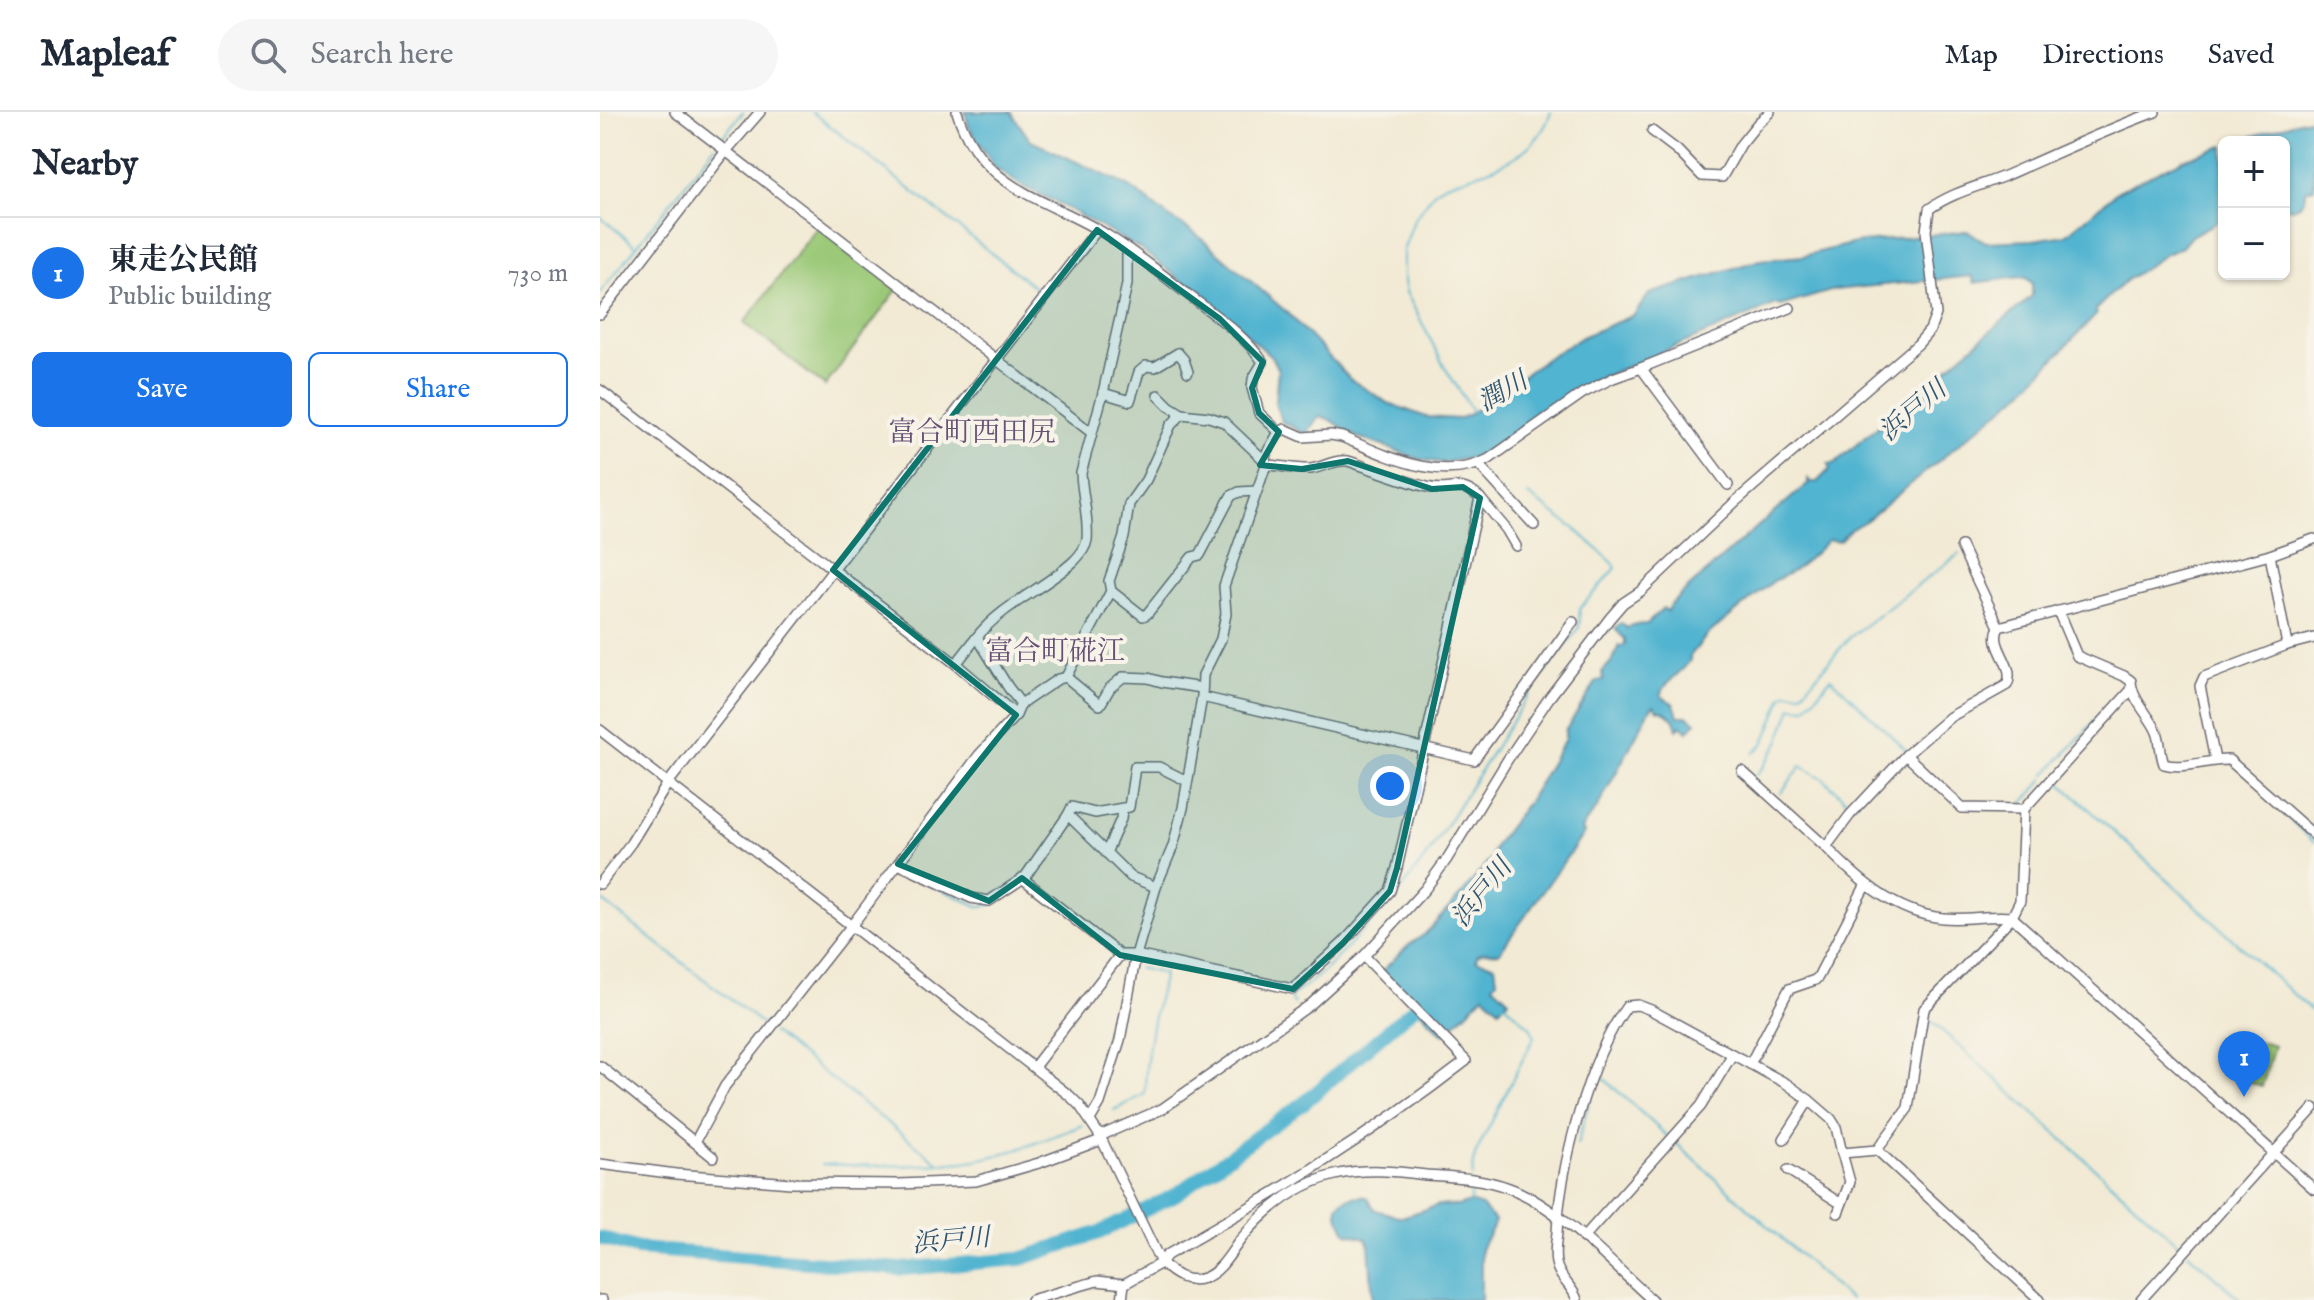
<!DOCTYPE html>
<meta charset="utf-8">
<style>
:root{--surface:#fff;--page:#f6f6f7;--text:#1f2937;--muted:#747a83;--line:#e0e1e3;--accent:#1a73e8}
body{margin:0;font-family:"IM FELL English","Noto Serif JP",serif;background:var(--page);color:var(--text)}
.controls{position:absolute;right:24px;top:24px;display:grid;overflow:hidden;border-radius:12px;box-shadow:0 2px 6px #0004}
.controls button{width:72px;height:72px;display:grid;place-items:center;padding:0;border:0;border-bottom:2px solid var(--line);background:var(--surface);color:var(--text);font:40px sans-serif}
.you{position:absolute;left:790px;top:674px;width:28px;height:28px;margin:-20px;border:6px solid #fff;border-radius:50%;background:#1a73e8;box-shadow:0 0 0 12px #1a73e833}
.badge{display:grid;place-items:center;width:52px;height:52px;border-radius:50%;background:var(--accent);color:#fff;font-size:26px;font-weight:700}
.pin{position:absolute;translate:-50% -66px;filter:drop-shadow(0 2px 4px #0008)}
.pin::after{content:'';position:absolute;top:42px;width:28px;height:24px;background:inherit;clip-path:polygon(0 0,100% 0,50% 100%)}
.list{margin:0;padding:0;list-style:none}
h2{display:flex;justify-content:space-between;align-items:center;height:104px;margin:0;padding:0 32px;font-size:34px}
h2 small{font-size:26px;font-weight:400;color:var(--muted)}
.list li{display:grid;grid-template-columns:52px 1fr auto;gap:24px;align-items:center;box-sizing:border-box;height:112px;padding:0 32px;border-top:2px solid var(--line)}
.list b{display:block;font-size:30px;white-space:nowrap}
.list p{margin:0;font-size:26px;white-space:nowrap;color:var(--muted)}
.list em{font-size:26px;font-style:normal;color:var(--muted)}
.actions{display:flex;gap:16px;padding:24px 32px}
.actions a{flex:1;padding:18px 0;border:2px solid var(--accent);border-radius:12px;text-align:center;font-size:28px;color:var(--accent)}
.actions .main{background:var(--accent);color:#fff}
.icon{flex:none;width:44px;height:44px;fill:none;stroke:currentColor;stroke-width:2;stroke-linecap:round;stroke-linejoin:round}
.map{position:relative;flex:none;width:1714px;height:1188px;overflow:hidden}
header{display:flex;align-items:center;gap:48px;box-sizing:border-box;height:112px;padding:0 40px;background:var(--surface);border-bottom:2px solid var(--line)}
header strong{font-size:38px}
nav{display:flex;gap:44px;margin-inline-start:auto;font-size:28px}
.search{width:560px;height:72px;background:var(--page);display:flex;align-items:center;gap:20px;box-sizing:border-box;padding:0 28px;border-radius:44px;color:var(--muted);font-size:30px}
main{display:flex}
aside{flex:1;background:var(--surface)}
.map>svg:first-child{display:block}
</style>
<header>
<strong>Mapleaf</strong>
<div class="search"><svg class="icon" aria-label="search" viewBox="0 0 24 24"><circle cx="10" cy="10" r="6"/><path d="M15 15l6 6"/></svg>Search here</div>
<nav><a>Map</a><a>Directions</a><a>Saved</a></nav>
</header>
<main>
<aside>
<h2>Nearby<small></small></h2>
<ul class="list">
<li><span class="badge">1</span><div><b>東走公民館</b><p>Public building</p></div><em>730 m</em></li>
</ul>
<div class="actions"><a class="main">Save</a><a>Share</a></div>
</aside>
<div class="map">
<svg width="1714" height="1188" viewBox="0 0 1714 1188">
<rect width="100%" height="100%" fill="#f7f3e8"/>
<filter id="ink" filterUnits="userSpaceOnUse"><feTurbulence type="fractalNoise" baseFrequency=".0125" numOctaves="2"/><feDisplacementMap in="SourceGraphic" scale="16" xChannelSelector="R" yChannelSelector="G"/><feConvolveMatrix kernelMatrix="1 2 1 2 8 2 1 2 1" color-interpolation-filters="sRGB"/></filter>
<filter id="wash" filterUnits="userSpaceOnUse"><feTurbulence type="fractalNoise" baseFrequency=".006" numOctaves="4" result="noise"/><feDisplacementMap in="SourceGraphic" scale="32" xChannelSelector="R" yChannelSelector="G"/><feGaussianBlur stdDeviation="1.8" result="paint"/><feColorMatrix in="noise" values="0 0 0 0 0 0 0 0 0 0 0 0 0 0 0 0 0 1.4 0 .05"/><feComposite in="paint" operator="in"/></filter>
<g filter="url(#wash)">
<rect width="100%" height="100%" fill="#f2ead4"/>
<g fill="#9bc978" stroke="#5e765a" stroke-width="2">
<path d="M219 113 299 175 225 274 144 211Z"/>
<path d="M1654 928 1674 934 1662 974 1642 968Z"/>
</g>
<g fill="#51b4d0" stroke="#3a6b86" stroke-width="2">
<path d="M365 0H411L430 28 530 75 569 105 595 121 690 203 750 267 788 291 826 305 858 307 870 302 950 244 984 224 1034 203 1049 182 1160 148 1203 144 1255 131 1367 119 1386 130 1433 128 1466 123 1518 79 1584 47 1624 34V106L1591 124 1582 135 1566 142 1525 169 1495 198 1497 202 1421 281 1267 408 1251 417 1239 429 1228 428C1215 442 1193 462 1175 468L1107 523 1090 544V548C1082 562 1065 567 1061 584L1074 592 1078 604H1087L1096 610 1088 619 1081 613 1077 617C1076 608 1067 599 1057 597L1054 593 1051 596 997 696 981 717 984 721 899 841 883 840 877 843 876 848 895 853 897 868 893 873 909 888 899 897 884 883 844 923 781 860 809 833 825 822 862 782 890 747 896 732 929 688 965 627V619L997 569 1003 568 1002 560 1013 548 1019 533 1022 535 1025 531V527L1015 517 1021 511 1027 516 1032 513 1047 512 1063 496 1067 499 1070 493C1115 452 1160 411 1208 372V367L1211 370H1217L1230 357 1228 352 1235 351 1432 184V171L1426 166 1420 165 1374 171 1372 164 1234 178 1180 194 1176 192 984 273 887 340 874 345 843 351 819 347 755 324 731 308 719 305 706 322 681 309 675 290 678 258 671 244 618 197 542 138 452 88 422 74 395 56 369 15Z"/>
<path d="M1714 6V76L1705 79C1706 92 1696 98 1684 96V30H1636L1699 9Z"/>
<path d="M762 1084 768 1086 775 1098 802 1105 839 1093 858 1094 870 1090 882 1094 895 1109C891 1122 884 1128 881 1138V1188H773L769 1132 766 1126 747 1121C733 1099 732 1086 762 1084Z"/>
</g>
<g fill="none" stroke-linecap="round" stroke-linejoin="round">
<g stroke="#51b4d0" stroke-width="2">
<path d="M212 0 442 181"/>
<path d="M119 29 143 0"/>
<path d="M0 105 35 133"/>
<path d="M0 181 115 34"/>
<path d="M874 302 844 254 806 180 803 164V139L814 108 835 79 843 73C885 59 936 48 951 0"/>
<path d="M1538 597 1552 619"/>
<path d="M1555 628V635"/>
<path d="M1154 641 1164 631 1183 584 1188 581H1202L1250 525 1359 442"/>
<path d="M1557 644 1559 655 1569 658"/>
<path d="M1446 662 1526 575"/>
<path d="M1156 663 1165 653 1179 630 1192 595 1206 596 1231 566 1306 638"/>
<path d="M1457 668 1714 901"/>
<path d="M1181 681 1201 654 1224 667 1252 694 1288 656"/>
<path d="M1421 693 1444 667"/>
<path d="M1686 704 1714 730"/>
<path d="M303 760 378 794C396 796 409 783 423 772"/>
<path d="M1 788 165 914"/>
<path d="M519 847 528 854"/>
<path d="M694 892 690 886 722 861 790 791 808 769 830 739 930 580 979 516 980 496 1016 456 1013 451 974 416 928 383"/>
<path d="M1327 905 1583 1136"/>
<path d="M173 921 339 1051"/>
<path d="M1001 964 1067 1024"/>
<path d="M514 998 545 982C545 940 554 903 564 862L538 856"/>
<path d="M1076 1031 1250 1188"/>
<path d="M977 1033 996 965 1001 961 1024 907"/>
<path d="M222 1052C266 1054 309 1055 352 1051 397 1048 441 1029 483 1013"/>
<path d="M872 1065 875 1043 934 925 931 916 903 890"/>
<path d="M870 1090 872 1071"/>
<path d="M1588 1141 1641 1188"/>
</g>
<path stroke="#51b4d0" stroke-width="14" d="M0 1126 38 1137 301 1157 420 1147 501 1120 575 1083 705 990 823 888"/>
</g>
</g>
<g filter="url(#ink)">
<g fill="none" stroke-linecap="round" stroke-linejoin="round">
<defs>
<g id="minor">
<path d="M75 0 492 321"/>
<path d="M357 0C382 79 445 85 507 123 535 140 560 161 586 181 613 202 644 222 663 250L653 267 652 276 659 301 679 320 685 317 703 325 731 323 742 325C787 344 841 372 889 347L983 281 1013 266 1041 256 1128 373"/>
<path d="M1052 19 1077 38 1102 64 1122 65 1141 32 1158 11 1170 0"/>
<path d="M0 202 126 39 160 0"/>
<path d="M1041 256 1190 196"/>
<path d="M0 278 356 552 416 603"/>
<path d="M503 281 530 289 539 260 546 254 555 255 578 241 584 248 588 260"/>
<path d="M558 283 569 294 582 302 609 305 624 310 664 348"/>
<path d="M878 352 934 413"/>
<path d="M880 386 906 417 916 434"/>
<path d="M1714 427 1670 443 1399 515C1388 535 1417 553 1407 573L1350 605 1306 643 1250 703 1226 735C1258 768 1295 801 1343 806 1366 808 1389 803 1412 805L1714 1077"/>
<path d="M1361 434 1399 515"/>
<path d="M1670 443 1687 533"/>
<path d="M511 479 509 469 524 425 529 392 546 368 571 313 582 302"/>
<path d="M1458 499 1477 544 1524 564 1531 569C1532 589 1550 603 1557 620 1561 630 1560 642 1564 652 1584 658 1609 647 1629 648L1714 723"/>
<path d="M356 552 377 525"/>
<path d="M466 565 511 479 543 504 547 502 592 445 600 443 631 384 639 380 656 379"/>
<path d="M602 585 874 648 973 510"/>
<path d="M421 592 408 575 377 525C403 492 444 477 474 449 479 444 486 435 487 428 489 405 482 384 481 361L503 281 521 201 527 172V143L529 138"/>
<path d="M0 618 470 984 480 994 500 1024 561 1151C573 1162 587 1172 604 1166 621 1160 631 1140 641 1127 666 1097 697 1072 735 1063 764 1056 796 1059 826 1063 854 1065 882 1066 909 1076 957 1093 1013 1153 1052 1188"/>
<path d="M1306 643 1362 696 1424 697"/>
<path d="M1615 648 1600 574 1604 565 1687 533 1714 526"/>
<path d="M1142 659 1226 735"/>
<path d="M468 703 472 695 495 701 529 695 535 655H559L587 669"/>
<path d="M506 741 521 707 522 697"/>
<path d="M298 752 371 786 389 789 425 765 468 703 531 765 556 775"/>
<path d="M422 766 520 843"/>
<path d="M0 772 31 731 68 671 497 118"/>
<path d="M1150 952 1189 877 1215 868 1218 865 1266 772"/>
<path d="M0 954 113 1045"/>
<path d="M434 955 520 843H536L693 877 743 831 790 779 797 756 880 386C858 366 850 382 827 375 801 368 775 358 748 349 735 347 724 355 711 357 696 358 680 353 666 353"/>
<path d="M490 1008 500 991 520 928 536 843 556 775 573 734 583 696 602 585 603 563 621 527 626 502 624 474 666 353 665 344 679 320"/>
<path d="M500 1024 562 997 710 893 764 844 825 777 847 747 908 647 949 586 1010 506 1023 491 1041 479 1135 390 1318 232 1330 218 1336 202 1326 119 1329 97C1351 81 1377 75 1402 65 1453 43 1503 19 1555 0"/>
<path d="M1184 1027 1209 988"/>
<path d="M95 1030 125 974 252 813 379 643 416 603 421 592 458 567 466 565 500 593 510 576 523 565 548 566 562 570 602 576"/>
<path d="M1277 1038 1440 1188"/>
<path d="M0 1052 76 1062 191 1071 299 1072 376 1069 439 1051 501 1028"/>
<path d="M1188 1058 1240 1091"/>
<path d="M1238 1101 1250 1070 1242 1041"/>
<path d="M983 1126 1101 994 1132 943"/>
<path d="M0 1188H2"/>
<path d="M431 1188 497 1169 524 1172"/>
<path d="M522 1188 524 1172 561 1151 567 1143C673 1083 770 1024 866 949L764 844"/>
<path d="M977 1188C973 1174 959 1167 956 1151 954 1142 956 1130 957 1121 960 1055 988 947 1027 894L1038 893 1051 898 1187 972 1209 988 1231 1007 1236 1015 1242 1041 1277 1038 1308 996 1324 897 1412 805 1420 789 1424 697 1532 577"/>
<path d="M1541 1188 1714 996"/>
</g>
</defs>
<use href="#minor" stroke="#6b6871" stroke-width="12"/>
<use href="#minor" stroke="#fff" stroke-width="9"/>
</g>
</g>
<path fill="#0f766e" fill-opacity="0.2" stroke="#0f766e" stroke-width="6" stroke-linejoin="round" d="M497 118 620 207 663 250 652 276 659 301 679 320 660 353 702 357 748 349 832 377 863 375 880 386 797 756 790 779 743 831 693 877 520 843 422 766 389 789 298 752 416 603 233 458Z"/>
<g text-anchor="middle" dominant-baseline="central" stroke-width="8" stroke-linejoin="round" paint-order="stroke">
<g font-size="26" font-style="italic" fill="#32556f" stroke="#f7f3e8">
<text transform="translate(903 280) rotate(-30)">潤川</text>
<text transform="translate(1313 299) rotate(-40)">浜戸川</text>
<text transform="translate(882 781) rotate(-51)">浜戸川</text>
<text transform="translate(351 1129) rotate(-5)">浜戸川</text>
</g>
<g font-size="28" fill="#675275" stroke="#f7f3e8">
<text x="372" y="321">富合町西田尻</text>
<text x="455" y="540">富合町硴江</text>
</g>
</g>
</svg>
<div class="controls">
<button>+</button>
<button>−</button>
</div>
<div class="you"></div>
<div class="pin badge" style="left:1644px;top:985px">1</div>
</div>
</main>
